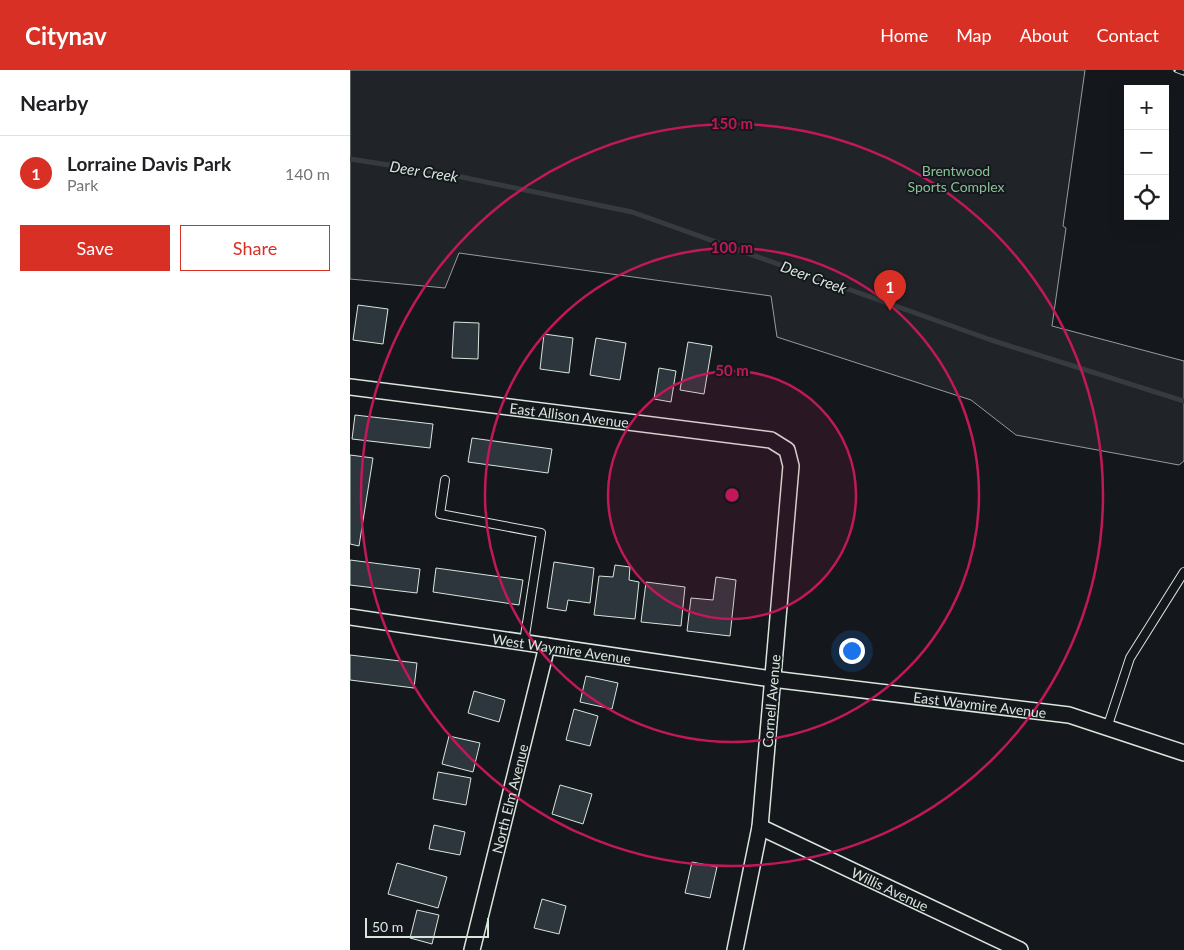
<!DOCTYPE html>
<meta charset="utf-8">
<style>
:root{--surface:#fff;--page:#f2f2f2;--text:#202124;--muted:#757577;--line:#e0e0e0;--accent:#d93025}
body{margin:0;font-family:Lato,sans-serif;background:var(--page);color:var(--text)}
.controls{position:absolute;right:15px;top:15px;display:grid;overflow:hidden;border-radius:0px;box-shadow:0 5px 20px #0002}
.controls button{width:45px;height:45px;display:grid;place-items:center;padding:0;border:0;border-bottom:1px solid var(--line);background:var(--surface);color:var(--text);font:25px sans-serif}
.scale{position:absolute;left:15px;bottom:12px;width:124px;box-sizing:border-box;padding-left:5px;border:2px solid #d8e6dc;border-top:0;font-size:14px;line-height:18px;white-space:nowrap;color:#d8e6dc;-webkit-text-stroke:4px #14181c;paint-order:stroke}
.you{position:absolute;left:501px;top:580px;width:18px;height:18px;margin:-12px;border:4px solid #fff;border-radius:50%;background:#1a73e8;box-shadow:0 0 0 8px #1a73e833}
.badge{display:grid;place-items:center;width:32px;height:32px;border-radius:50%;background:var(--accent);color:#fff;font-size:16px;font-weight:700}
.pin{position:absolute;translate:-50% -41px;filter:drop-shadow(0 1px 2px #0008)}
.pin::after{content:'';position:absolute;top:26px;width:18px;height:15px;background:inherit;clip-path:polygon(0 0,100% 0,50% 100%)}
.list{margin:0;padding:0;list-style:none}
h2{display:flex;justify-content:space-between;align-items:center;height:65px;margin:0;padding:0 20px;font-size:21px}
h2 small{font-size:16px;font-weight:400;color:var(--muted)}
.list li{display:grid;grid-template-columns:32px 1fr auto;gap:15px;align-items:center;box-sizing:border-box;height:75px;padding:0 20px;border-top:1px solid var(--line)}
.list b{display:block;font-size:19px;white-space:nowrap}
.list p{margin:0;font-size:16px;white-space:nowrap;color:var(--muted)}
.list em{font-size:16px;font-style:normal;color:var(--muted)}
.actions{display:flex;gap:10px;padding:15px 20px}
.actions a{flex:1;padding:11px 0;border:1px solid var(--accent);border-radius:0px;text-align:center;font-size:18px;color:var(--accent)}
.actions .main{background:var(--accent);color:#fff}
.icon{flex:none;width:28px;height:28px;fill:none;stroke:currentColor;stroke-width:2;stroke-linecap:round;stroke-linejoin:round}
.map{position:relative;flex:none;width:834px;height:880px;overflow:hidden}
header{display:flex;align-items:center;gap:30px;box-sizing:border-box;height:70px;padding:0 25px;background:var(--accent);color:#fff}
header strong{font-size:24px}
nav{display:flex;gap:28px;margin-inline-start:auto;font-size:18px}
main{display:flex}
aside{flex:1;background:var(--surface)}
.map>svg:first-child{display:block}
</style>
<header>
<strong>Citynav</strong>
<nav><a>Home</a><a>Map</a><a>About</a><a>Contact</a></nav>
</header>
<main>
<aside>
<h2>Nearby<small></small></h2>
<ul class="list">
<li><span class="badge">1</span><div><b>Lorraine Davis Park</b><p>Park</p></div><em>140 m</em></li>
</ul>
<div class="actions"><a class="main">Save</a><a>Share</a></div>
</aside>
<div class="map">
<svg width="834" height="880" viewBox="0 0 834 880">
<rect width="100%" height="100%" fill="#14181c"/>
<path fill="#202428" stroke="#939e99" d="M0 0H735L713 156 716 158 702 256 834 291V391L829 395 666 365 621 330 427 267 421 226 109 183 95 218 0 209Z"/>
<g fill="none" stroke-linecap="round" stroke-linejoin="round">
<path stroke="#363b3e" stroke-width="5" d="M0 89 97 104 282 142 641 270 834 331"/>
</g>
<g fill="#2c363c" stroke="#d8e6dc">
<path d="M8 235 38 239 33 274 3 270Z"/>
<path d="M104 252 129 253 128 289 102 288Z"/>
<path d="M194 264 223 268 219 303 190 299Z"/>
<path d="M246 268 276 273 270 310 240 305Z"/>
<path d="M338 272 362 276 354 324 330 320Z"/>
<path d="M309 298 326 301 321 332 304 329Z"/>
<path d="M5 345 83 354 80 378 2 369Z"/>
<path d="M122 368 202 379 198 403 118 392Z"/>
<path d="M0 385 23 388 9 476 0 474Z"/>
<path d="M0 490 70 499 67 523 0 515Z"/>
<path d="M204 492 244 498 240 533 218 530 216 541 197 538Z"/>
<path d="M265 495 280 497 279 510 289 512 285 549 244 545 249 506 263 507Z"/>
<path d="M86 498 173 510 169 535 83 522Z"/>
<path d="M366 507 386 510 380 566 337 561 341 528 363 530Z"/>
<path d="M296 512 335 517 331 556 291 552Z"/>
<path d="M0 585 67 593 64 618 0 610Z"/>
<path d="M236 606 268 613 262 639 230 632Z"/>
<path d="M124 621 155 630 149 652 118 643Z"/>
<path d="M224 639 248 646 240 676 216 670Z"/>
<path d="M99 666 130 673 123 702 92 694Z"/>
<path d="M88 702 121 708 116 735 83 729Z"/>
<path d="M210 715 242 724 233 754 202 744Z"/>
<path d="M84 755 115 762 110 785 79 779Z"/>
<path d="M342 792 367 797 360 828 335 823Z"/>
<path d="M47 793 97 807 88 838 38 824Z"/>
<path d="M192 829 216 836 209 864 184 858Z"/>
<path d="M67 840 89 845 82 874 60 868Z"/>
</g>
<g fill="none" stroke-linecap="round" stroke-linejoin="round">
<defs>
<g id="service">
<path d="M95 410 90 444 191 463 174 572"/>
<path d="M757 658 780 588 834 502"/>
</g>
<g id="minor">
<path id="s1" d="M0 317 421 370 437 380 441 396 410 757 385 880"/>
<path id="s2" d="M0 547 422 609 719 645 834 683"/>
<path id="s3" d="M410 757 670 880"/>
<path id="s4" d="M122 880 197 576"/>
</g>
</defs>
<use href="#service" stroke="#d8e6dc" stroke-width="10"/>
<use href="#minor" stroke="#d8e6dc" stroke-width="18"/>
<use href="#service" stroke="#14181c" stroke-width="8"/>
<use href="#minor" stroke="#14181c" stroke-width="15"/>
<defs>
<path id="rail" d="M826 0 834 3"/>
</defs>
<use href="#rail" stroke="#d8e6dc" stroke-width="5.5"/>
<use href="#rail" stroke="#14181c" stroke-width="4" stroke-dasharray="11" stroke-linecap="butt"/>
</g>
<circle cx="382" cy="425" r="124" fill="#c2185b" fill-opacity=".12"/>
<g fill="none" stroke="#c2185b" stroke-width="2.5">
<circle cx="382" cy="425" r="124"/>
<circle cx="382" cy="425" r="247"/>
<circle cx="382" cy="425" r="371"/>
</g>
<g text-anchor="middle" dominant-baseline="central" stroke-width="4" stroke-linejoin="round" paint-order="stroke">
<g font-size="14" fill="#8ac095" stroke="#14181c">
<text x="606" y="100">Brentwood<tspan x="606" dy="16">Sports Complex</tspan></text>
</g>
<g font-size="14" fill="#d8e6dc" stroke="#14181c">
<text stroke="none"><textPath href="#s1" startOffset="221">East Allison Avenue</textPath></text>
<text stroke="none"><textPath href="#s2" startOffset="214">West Waymire Avenue</textPath></text>
<text transform="translate(421 631) rotate(-85)">Cornell Avenue</text>
<text stroke="none"><textPath href="#s2" startOffset="636">East Waymire Avenue</textPath></text>
<text stroke="none"><textPath href="#s4" startOffset="156">North Elm Avenue</textPath></text>
<text stroke="none"><textPath href="#s3" startOffset="144">Willis Avenue</textPath></text>
</g>
<g font-size="15" font-style="italic" fill="#d8e6dc" stroke="#14181c">
<text transform="translate(74 101) rotate(9)">Deer Creek</text>
<text transform="translate(464 207) rotate(20)">Deer Creek</text>
</g>
</g>
<circle cx="382" cy="425" r="8" fill="#c2185b" stroke="#14181c" stroke-width="2.5"/>
<g font-size="15" text-anchor="middle" font-weight="bold" fill="#c2185b" stroke="#14181c" stroke-width="4" stroke-linejoin="round" paint-order="stroke">
<text x="382" y="59">150 m</text>
<text x="382" y="183">100 m</text>
<text x="382" y="306">50 m</text>
</g>
</svg>
<div class="controls">
<button>+</button>
<button>−</button>
<button><svg class="icon" aria-label="locate" viewBox="0 0 24 24"><circle cx="12" cy="12" r="6"/><path d="M12 2v4M12 18v4M2 12h4M18 12h4"/></svg></button>
</div>
<div class="scale">50 m</div>
<div class="you"></div>
<div class="pin badge" style="left:540px;top:241px">1</div>
</div>
</main>
